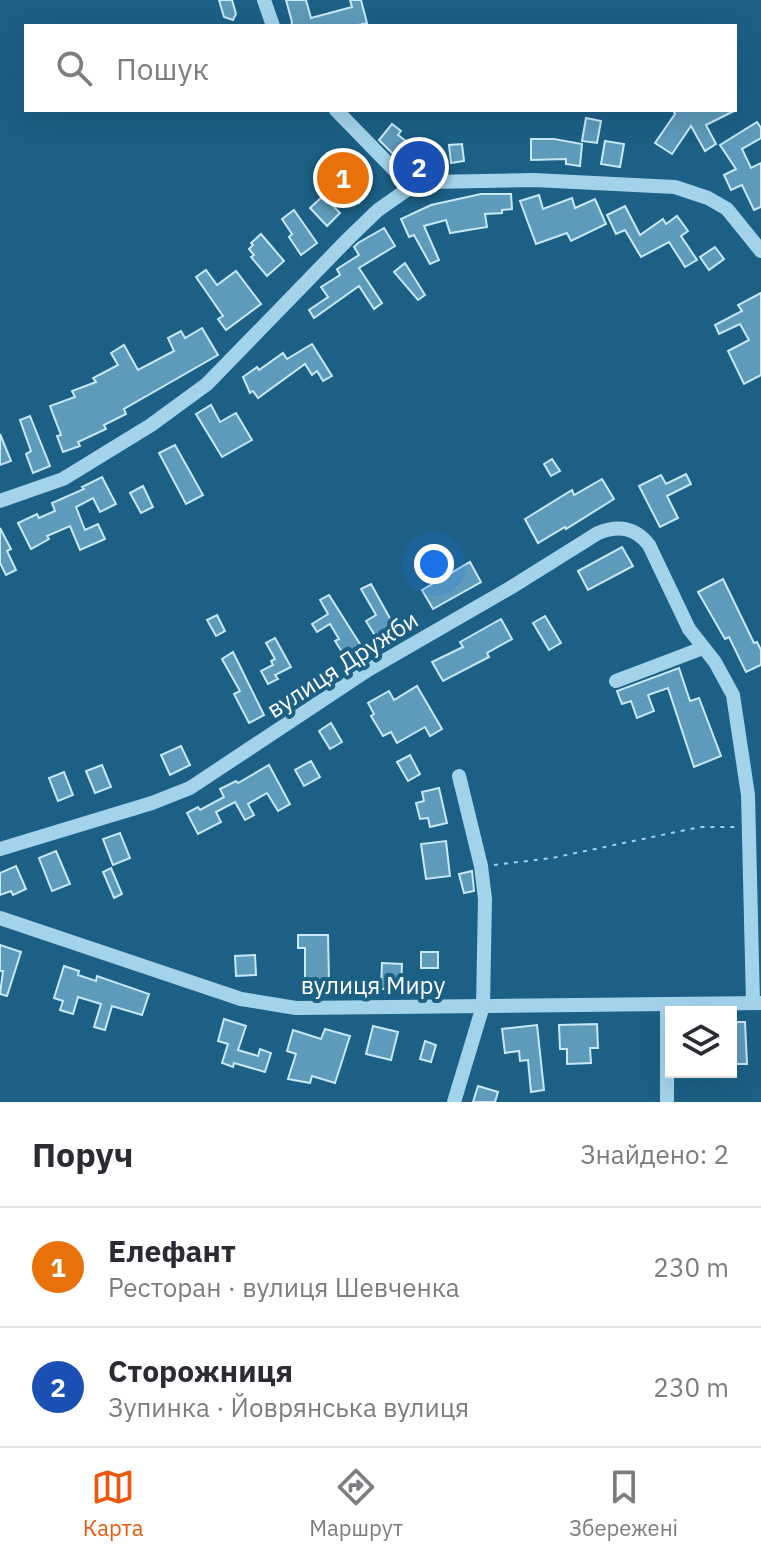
<!DOCTYPE html>
<html lang="uk">
<meta charset="utf-8">
<style>
:root{--surface:#fff;--page:#f2f2f3;--text:#2b2b33;--muted:#7c7c81;--line:#e1e1e2;--accent:#ea580c}
body{margin:0;font-family:"IBM Plex Sans",sans-serif;background:var(--page);color:var(--text)}
.controls{position:absolute;right:24px;bottom:24px;display:grid;overflow:hidden;border-radius:0px;box-shadow:0 8px 32px #0002}
.controls button{width:72px;height:72px;display:grid;place-items:center;padding:0;border:0;border-bottom:2px solid var(--line);background:var(--surface);color:var(--text);font:40px sans-serif}
.you{position:absolute;left:434px;top:564px;width:28px;height:28px;margin:-20px;border:6px solid #fff;border-radius:50%;background:#1a73e8;box-shadow:0 0 0 12px #1a73e833}
.badge{display:grid;place-items:center;width:52px;height:52px;border-radius:50%;background:var(--accent);color:#fff;font-size:26px;font-weight:700}
.pin{position:absolute;translate:-50% -50%;border:4px solid #fff;box-shadow:0 2px 8px #0006}
.list{margin:0;padding:0;list-style:none}
h2{display:flex;justify-content:space-between;align-items:center;height:104px;margin:0;padding:0 32px;font-size:34px}
h2 small{font-size:26px;font-weight:400;color:var(--muted)}
.list li{display:grid;grid-template-columns:52px 1fr auto;gap:24px;align-items:center;box-sizing:border-box;height:120px;padding:0 32px;border-top:2px solid var(--line)}
.list b{display:block;font-size:30px;white-space:nowrap}
.list p{margin:0;font-size:26px;white-space:nowrap;color:var(--muted)}
.list em{font-size:26px;font-style:normal;color:var(--muted)}
.icon{flex:none;width:44px;height:44px;fill:none;stroke:currentColor;stroke-width:2;stroke-linecap:round;stroke-linejoin:round}
.map{position:relative;flex:none;width:761px;height:1102px;overflow:hidden}
.search{position:absolute;background:var(--surface);box-shadow:0 8px 32px #0002;left:24px;right:24px;top:24px;height:88px;display:flex;align-items:center;gap:20px;box-sizing:border-box;padding:0 28px;border-radius:0px;color:var(--muted);font-size:30px}
.sheet{height:344px;background:var(--surface)}
nav{display:flex;justify-content:space-around;align-items:center;box-sizing:border-box;height:112px;border-top:2px solid var(--line);background:var(--surface);font-size:22px;color:var(--muted)}
nav a{display:grid;justify-items:center;gap:4px}
nav .on{color:var(--accent)}
.map>svg:first-child{display:block}
</style>
<div class="map">
<svg width="761" height="1102" viewBox="0 0 761 1102">
<rect width="100%" height="100%" fill="#1c6085"/>
<g fill="#5e9ab9" stroke="#c8e8f8" stroke-width="2">
<path d="M219 0H232L236 14 233 20 224 17Z"/>
<path d="M286 0H306L311 18 352 7 350 0H361L367 23 354 26H291L292 22Z"/>
<path d="M673 110H736L706 125 716 144 705 151 691 126 672 154 655 143 675 114Z"/>
<path d="M586 118 601 121 597 143 582 141Z"/>
<path d="M757 122 761 128V138L742 149 751 168 761 163V207L754 210 742 185 731 190 724 175 736 169 720 145Z"/>
<path d="M392 124 401 131 398 135 431 160 420 174 401 162 379 140Z"/>
<path d="M531 139H554L582 144 580 166 566 164V159L531 160Z"/>
<path d="M605 141 624 144 620 167 601 164Z"/>
<path d="M462 144 464 161 451 163 449 145Z"/>
<path d="M334 150 356 161 364 182 368 184 359 203 321 185 325 177 320 166 327 153Z"/>
<path d="M481 194H511L512 209 502 210V213L485 214 487 227 450 233 446 220 424 226 439 260 430 264 414 235 409 237 401 219 431 205Z"/>
<path d="M539 195 543 209 572 198 575 208 595 199 606 224 571 241 567 233 536 244 520 201Z"/>
<path d="M323 196 340 213 327 226 310 208Z"/>
<path d="M625 206 640 235 663 219 666 224 677 216 688 231 681 236 697 260 685 267 669 242 641 257 625 230 616 234 607 215Z"/>
<path d="M294 210 317 243 301 255 289 237 292 234 282 219Z"/>
<path d="M384 228 395 246 359 268 382 303 374 309 359 286 314 318 309 310 328 297 321 287 340 275 337 269 359 255 354 247 358 243Z"/>
<path d="M261 234 284 261 267 276 251 257 254 255 249 249 253 245 251 243Z"/>
<path d="M715 247 724 259 709 270 700 257Z"/>
<path d="M405 263 425 295 418 300 394 272Z"/>
<path d="M206 270 217 285 236 271 261 304 226 330 218 319 223 316 196 277Z"/>
<path d="M761 293V375L744 384 728 351 749 340 740 324 719 334 715 325 742 311 738 305Z"/>
<path d="M202 328 218 355 124 409 126 414 104 425 106 429 78 442 80 446 63 452 57 436 61 435 50 406 75 397 72 391 96 382 93 378 118 365 111 353 124 345 138 370 174 351 168 338 181 331 185 338Z"/>
<path d="M312 344 332 376 323 381 317 371 312 375 305 364 258 398 253 391 250 393 243 377 257 367 259 370 283 353 287 359Z"/>
<path d="M211 405 220 422 236 413 252 440 222 457 196 414Z"/>
<path d="M30 416 50 466 33 473 26 454 31 451 20 420Z"/>
<path d="M0 434 11 461 0 465Z"/>
<path d="M175 445 203 495 186 504 159 453Z"/>
<path d="M552 459 560 471 551 476 544 464Z"/>
<path d="M686 474 691 484 667 496 678 518 660 527 639 486 661 475 666 484Z"/>
<path d="M102 477 116 504 100 512 93 498 76 507 85 530 98 524 105 539 80 550 70 526 47 536 49 539 31 549 18 523 37 514 39 518 55 511 52 503 84 489 82 487Z"/>
<path d="M602 479 614 499 566 529 565 527 538 543 525 519 572 490 574 495Z"/>
<path d="M143 486 153 507 141 513 130 493Z"/>
<path d="M0 528 11 549 7 551 16 570 6 575 0 563Z"/>
<path d="M622 547 633 566 588 590 578 571Z"/>
<path d="M470 562 481 582 433 609 422 590Z"/>
<path d="M723 579 754 643 757 642 761 650V665L746 672 729 637 725 639 698 592Z"/>
<path d="M371 584 397 631 379 642 366 621 376 615 361 589Z"/>
<path d="M329 595 365 652 352 660 346 650 342 652 335 641 339 639 330 624 317 632 312 624 328 614 320 600Z"/>
<path d="M217 615 225 631 216 636 207 620Z"/>
<path d="M545 616 561 643 549 650 533 623Z"/>
<path d="M501 619 512 639 487 653 489 657 443 681 432 662 463 647 460 642Z"/>
<path d="M275 638 291 667 275 675 278 679 268 684 261 671 273 665 271 661 275 659 266 643Z"/>
<path d="M233 652 264 715 249 723 234 694 240 691 222 659Z"/>
<path d="M679 668 690 701 699 698 721 756 694 767 668 688 648 695 654 711 637 718 631 701 622 704 617 691Z"/>
<path d="M417 686 442 729 430 736 425 727 397 743 391 732 383 736 371 716 374 714 368 703 389 691 394 700Z"/>
<path d="M331 723 342 742 330 749 319 731Z"/>
<path d="M181 746 190 765 170 775 161 755Z"/>
<path d="M410 755 420 774 408 781 397 762Z"/>
<path d="M311 761 320 777 304 786 295 770Z"/>
<path d="M102 765 111 787 95 793 86 771Z"/>
<path d="M269 765 290 804 278 811 267 793 248 804 254 815 245 820 235 802 216 812 221 822 198 834 187 813 198 807 200 810 224 797 220 789 236 781 238 783Z"/>
<path d="M64 772 73 795 58 801 49 778Z"/>
<path d="M439 788 447 823 430 827 428 818 420 819 416 803 424 801 422 792Z"/>
<path d="M120 833 130 858 113 865 103 839Z"/>
<path d="M446 841 450 876 426 879 421 844Z"/>
<path d="M56 851 70 884 52 891 39 858Z"/>
<path d="M16 866 26 889 13 895 11 891 0 895V873Z"/>
<path d="M111 868 122 894 114 898 103 872Z"/>
<path d="M472 871 474 891 464 893 459 874Z"/>
<path d="M298 935H328L329 981H305V948H298Z"/>
<path d="M0 945 21 952 7 996 0 994 3 971H0Z"/>
<rect x="421" y="952" width="17" height="16"/>
<path d="M255 955 256 975 236 976 235 956Z"/>
<path d="M382 963 402 964 401 989H381Z"/>
<path d="M64 966 79 971 78 975 96 981 97 976 149 994 142 1015 112 1006 105 1030 94 1027 101 1004 78 997 73 1014 60 1010 63 1001 54 998Z"/>
<path d="M224 1019 246 1026 238 1050 258 1056 260 1049 271 1053 265 1072 234 1063 233 1067 222 1063 228 1044 218 1041Z"/>
<path d="M732 1022H745L747 1064H731Z"/>
<path d="M597 1024 598 1048H590L591 1063 567 1064V1049H560L559 1025Z"/>
<path d="M537 1025 544 1090 531 1092 528 1060 520 1061 519 1051 505 1053 502 1029Z"/>
<path d="M373 1026 398 1032 391 1060 366 1054Z"/>
<path d="M325 1029 350 1036 335 1083 312 1076 310 1083 288 1079 296 1054 287 1051 293 1030 321 1039Z"/>
<path d="M425 1041 436 1045 431 1062 420 1059Z"/>
<path d="M478 1086 498 1092 495 1102H473Z"/>
</g>
<g fill="none" stroke-linecap="round" stroke-linejoin="round">
<path stroke="#a3d3eb" stroke-width="2" stroke-dasharray="4 6" stroke-linecap="butt" d="M494 865 552 858 700 827H736"/>
<g stroke="#a3d3eb" stroke-width="14">
<path d="M264 0 273 26"/>
<path d="M336 110 411 187"/>
<path d="M0 501 63 479 151 425 207 384 348 239 378 210 411 187 428 182 534 180 675 187 708 198 727 209 761 251"/>
<path d="M616 681 703 648"/>
<path d="M0 849 152 803 190 788 368 670 510 588 598 533C618 525 635 527 649 545L689 629 715 662 733 695 748 795 753 1003"/>
<path d="M0 918 241 999 296 1008 761 1003"/>
<path d="M667 1004V1102"/>
<path d="M454 1102 483 1006 485 899 481 866 459 776"/>
</g>
</g>
<g text-anchor="middle" dominant-baseline="central" stroke-width="8" stroke-linejoin="round" paint-order="stroke">
<g font-size="24" fill="#fff" stroke="#1c6085">
<text transform="translate(342 664) rotate(-33)">вулиця Дружби</text>
<text x="373" y="985">вулиця Миру</text>
</g>
</g>
</svg>
<div class="controls">
<button><svg class="icon" aria-label="layers" viewBox="0 0 24 24"><path d="M12 4l9 5-9 5-9-5zM3 14l9 5 9-5"/></svg></button>
</div>
<div class="you"></div>
<div class="pin badge" style="left:343px;top:178px;background:#e8710a">1</div>
<div class="pin badge" style="left:419px;top:167px;background:#1a4fb4">2</div>
<div class="search"><svg class="icon" aria-label="search" viewBox="0 0 24 24"><circle cx="10" cy="10" r="6"/><path d="M15 15l6 6"/></svg>Пошук</div>
</div>
<section class="sheet">
<h2>Поруч<small>Знайдено: 2</small></h2>
<ul class="list">
<li><span class="badge" style="background:#e8710a">1</span><div><b>Елефант</b><p>Ресторан · вулиця Шевченка</p></div><em>230 m</em></li>
<li><span class="badge" style="background:#1a4fb4">2</span><div><b>Сторожниця</b><p>Зупинка · Йоврянська вулиця</p></div><em>230 m</em></li>
</ul>
</section>
<nav>
<a class="on"><svg class="icon" aria-label="map" viewBox="0 0 24 24"><path d="M3 6l6-2 6 2 6-2v14l-6 2-6-2-6 2zM9 4v14M15 6v14"/></svg>Карта</a>
<a><svg class="icon" aria-label="directions" viewBox="0 0 24 24"><path d="M12 3l9 9-9 9-9-9zM9 14v-3h6M13 9l2 2-2 2"/></svg>Маршрут</a>
<a><svg class="icon" aria-label="saved" viewBox="0 0 24 24"><path d="M7 4h10v16l-5-4-5 4z"/></svg>Збережені</a>
</nav>
